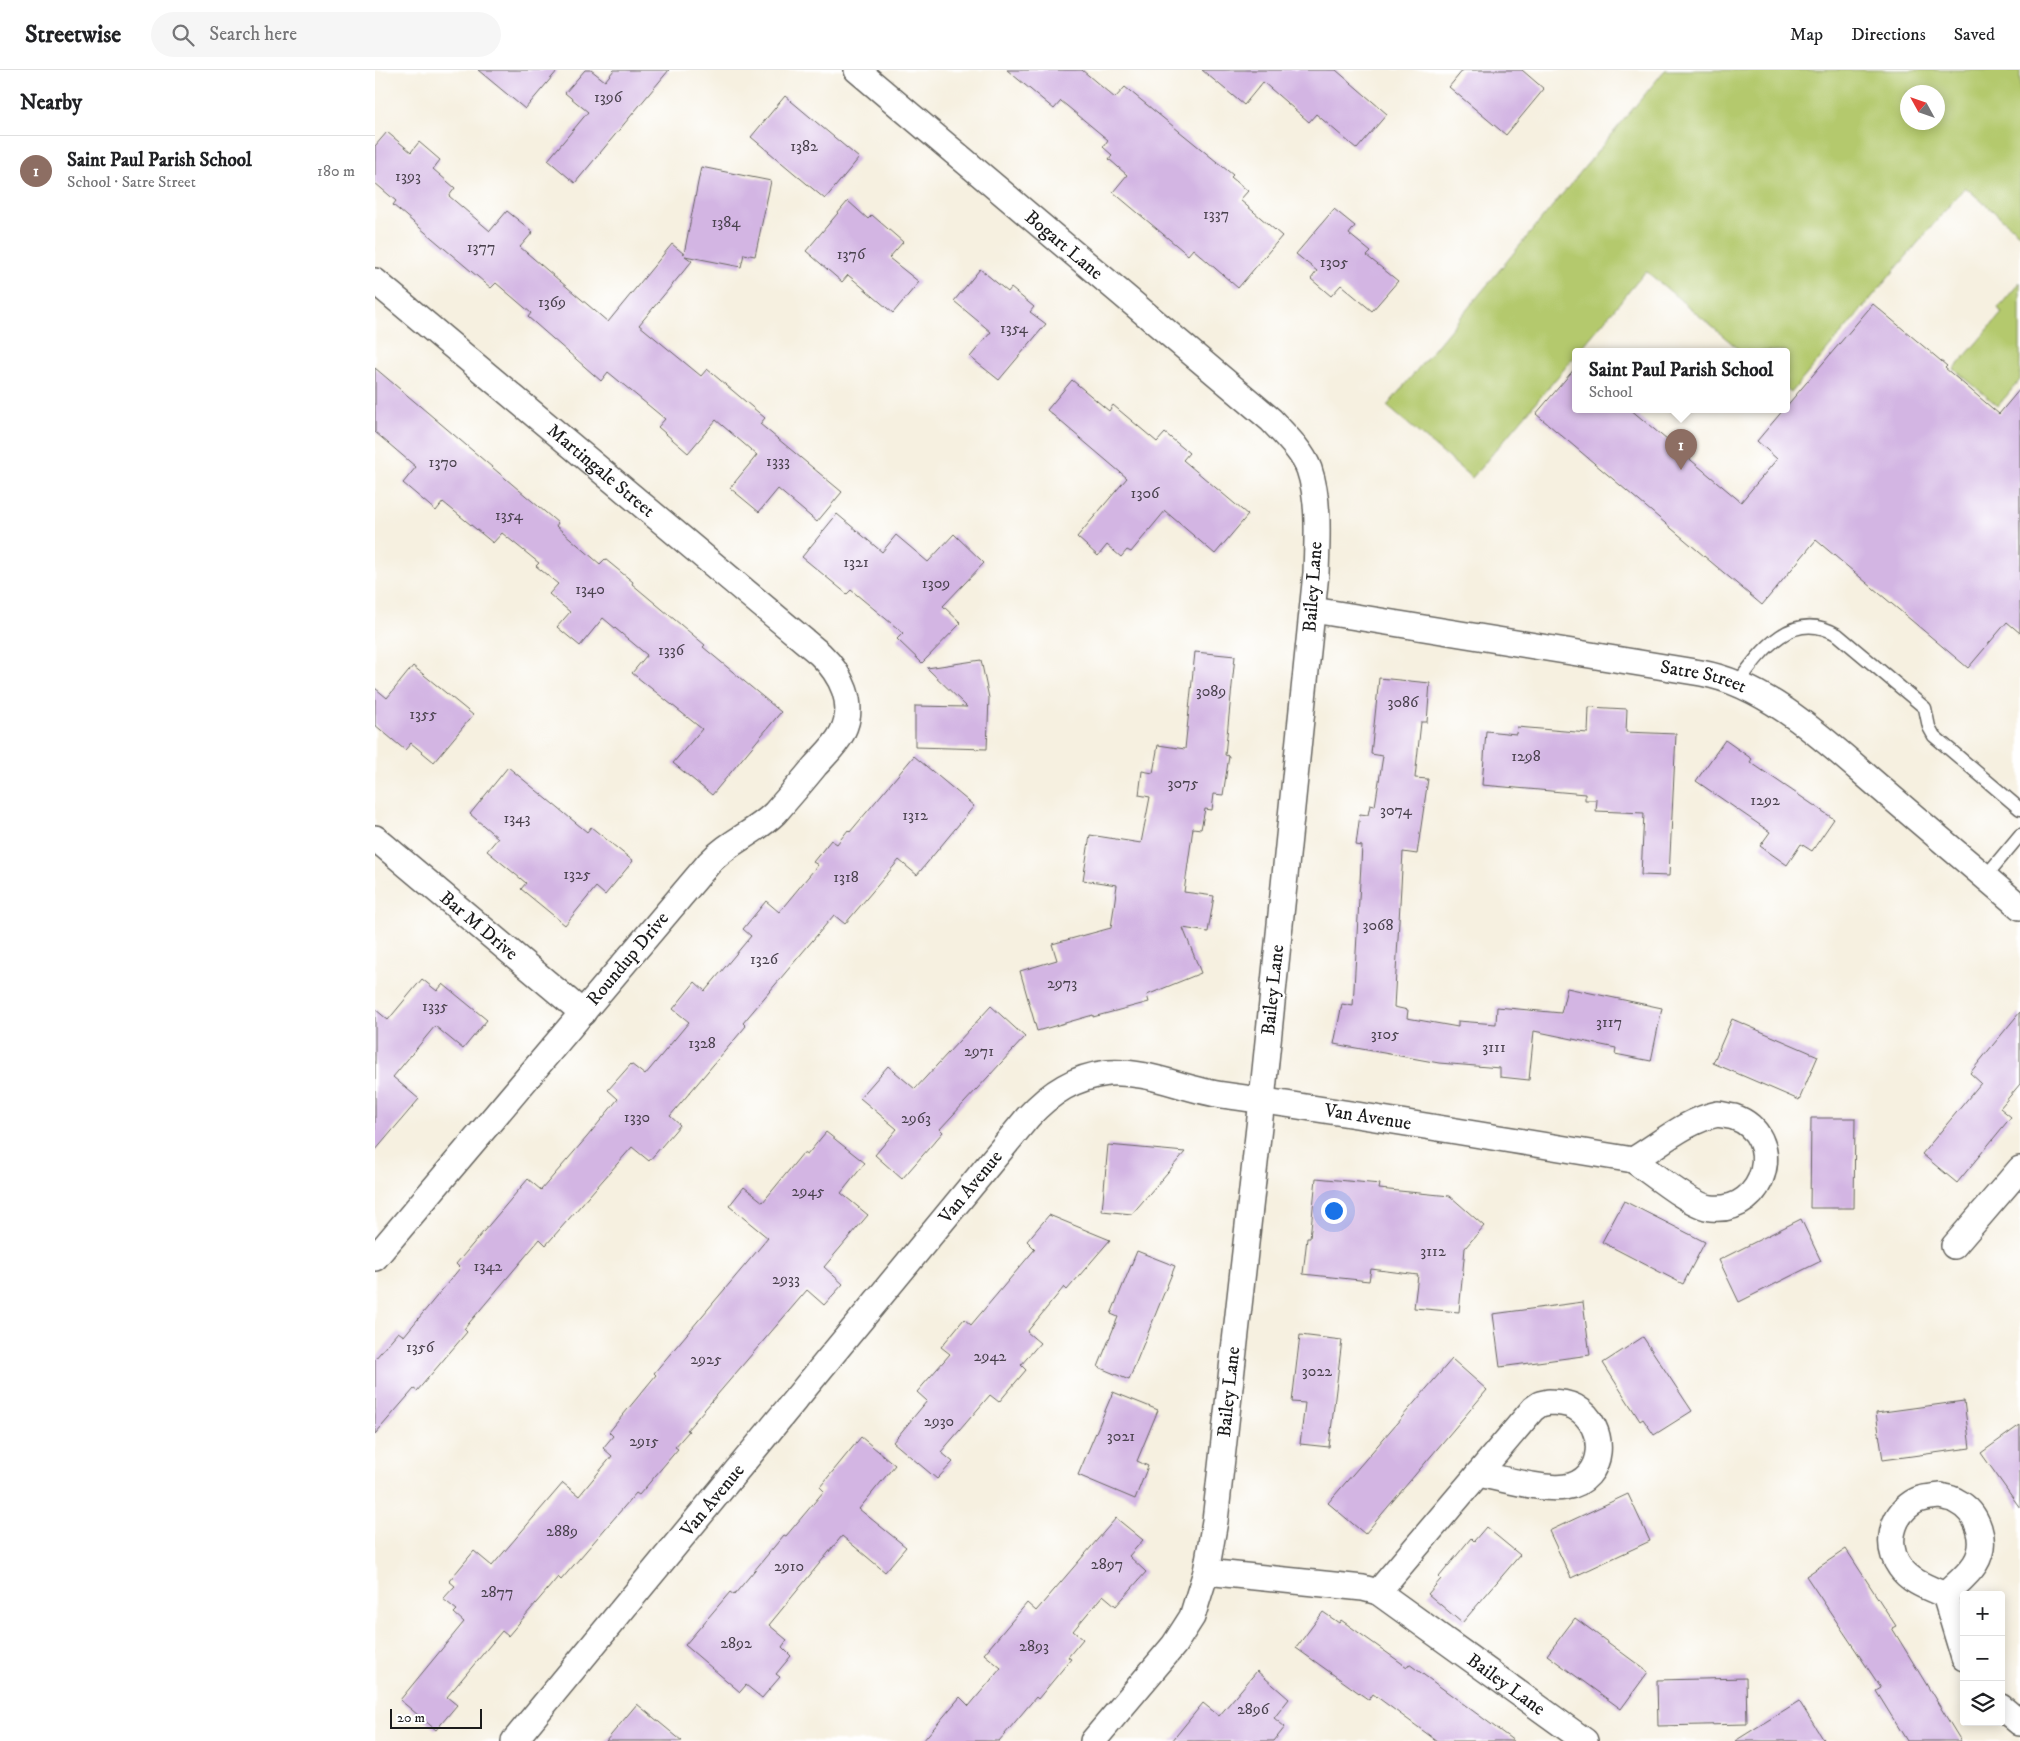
<!DOCTYPE html>
<meta charset="utf-8">
<style>
:root{--surface:#fff;--page:#f6f6f6;--text:#202124;--muted:#757577;--line:#e0e0e0;--accent:#d1495b}
body{margin:0;font-family:"IM FELL DW Pica",serif;background:var(--page);color:var(--text)}
.controls{position:absolute;right:15px;bottom:15px;display:grid;overflow:hidden;border-radius:5px;box-shadow:0 2px 12px #0003}
.controls button{width:45px;height:45px;display:grid;place-items:center;padding:0;border:0;border-bottom:1px solid var(--line);background:var(--surface);color:var(--text);font:25px sans-serif}
.compass{position:absolute;left:1525px;top:15px;width:45px;height:45px;border-radius:50%;background:var(--surface);box-shadow:0 2px 12px #0003;rotate:310deg}
.scale{position:absolute;left:15px;bottom:12px;width:92px;box-sizing:border-box;padding-left:5px;border:2px solid #1c1c1c;border-top:0;font-size:14px;line-height:18px;white-space:nowrap;color:#1c1c1c;-webkit-text-stroke:4px #fff;paint-order:stroke}
.you{position:absolute;left:958px;top:1140px;width:18px;height:18px;margin:-12px;border:4px solid #fff;border-radius:50%;background:#1a73e8;box-shadow:0 0 0 8px #1a73e833}
.badge{display:grid;place-items:center;width:32px;height:32px;border-radius:50%;background:var(--accent);color:#fff;font-size:16px;font-weight:700}
.pin{position:absolute;translate:-50% -41px;filter:drop-shadow(0 1px 2px #0008)}
.pin::after{content:'';position:absolute;top:26px;width:18px;height:15px;background:inherit;clip-path:polygon(0 0,100% 0,50% 100%)}
.popup{position:absolute;left:1197px;top:278px;width:218px;height:65px;box-sizing:border-box;display:grid;place-content:center;border-radius:5px;background:var(--surface);filter:drop-shadow(0 1px 4px #0005);font-size:16px;white-space:nowrap;color:var(--muted)}
.popup b{font-size:19px;color:var(--text)}
.popup::after{content:'';position:absolute;left:50%;top:100%;margin-left:-10px;border:10px solid transparent;border-top-color:var(--surface)}
.list{margin:0;padding:0;list-style:none}
h2{display:flex;justify-content:space-between;align-items:center;height:65px;margin:0;padding:0 20px;font-size:21px}
h2 small{font-size:16px;font-weight:400;color:var(--muted)}
.list li{display:grid;grid-template-columns:32px 1fr auto;gap:15px;align-items:center;box-sizing:border-box;height:70px;padding:0 20px;border-top:1px solid var(--line)}
.list b{display:block;font-size:19px;white-space:nowrap}
.list p{margin:0;font-size:16px;white-space:nowrap;color:var(--muted)}
.list em{font-size:16px;font-style:normal;color:var(--muted)}
.icon{flex:none;width:28px;height:28px;fill:none;stroke:currentColor;stroke-width:2;stroke-linecap:round;stroke-linejoin:round}
.map{position:relative;flex:none;width:1645px;height:1671px;overflow:hidden}
header{display:flex;align-items:center;gap:30px;box-sizing:border-box;height:70px;padding:0 25px;background:var(--surface);border-bottom:1px solid var(--line)}
header strong{font-size:24px}
nav{display:flex;gap:28px;margin-inline-start:auto;font-size:18px}
.search{width:350px;height:45px;background:var(--page);display:flex;align-items:center;gap:12px;box-sizing:border-box;padding:0 18px;border-radius:28px;color:var(--muted);font-size:19px}
main{display:flex}
aside{flex:1;background:var(--surface)}
.map>svg:first-child{display:block}
</style>
<header>
<strong>Streetwise</strong>
<div class="search"><svg class="icon" aria-label="search" viewBox="0 0 24 24"><circle cx="10" cy="10" r="6"/><path d="M15 15l6 6"/></svg>Search here</div>
<nav><a>Map</a><a>Directions</a><a>Saved</a></nav>
</header>
<main>
<aside>
<h2>Nearby<small></small></h2>
<ul class="list">
<li><span class="badge" style="background:#8d6e63">1</span><div><b>Saint Paul Parish School</b><p>School · Satre Street</p></div><em>180 m</em></li>
</ul>
</aside>
<div class="map">
<svg width="1645" height="1671" viewBox="0 0 1645 1671">
<rect width="100%" height="100%" fill="#fff"/>
<filter id="ink" filterUnits="userSpaceOnUse"><feTurbulence type="fractalNoise" baseFrequency=".02" numOctaves="2"/><feDisplacementMap in="SourceGraphic" scale="10" xChannelSelector="R" yChannelSelector="G"/><feConvolveMatrix kernelMatrix="1 2 1 2 8 2 1 2 1" color-interpolation-filters="sRGB"/></filter>
<filter id="wash" filterUnits="userSpaceOnUse"><feTurbulence type="fractalNoise" baseFrequency=".0096" numOctaves="4" result="noise"/><feDisplacementMap in="SourceGraphic" scale="20" xChannelSelector="R" yChannelSelector="G"/><feGaussianBlur stdDeviation="1.12" result="paint"/><feColorMatrix in="noise" values="0 0 0 0 0 0 0 0 0 0 0 0 0 0 0 0 0 1.4 0 .05"/><feComposite in="paint" operator="in"/></filter>
<g filter="url(#wash)">
<rect width="100%" height="100%" fill="#f6f0e0"/>
<g fill="#b4c96d" stroke="#687244" fill-rule="evenodd">
<path d="M1290 0H1645V164L1590 117 1416 323 1411 319V281H1366L1271 201 1204 281H1201V285L1097 408 1012 336ZM1532 22H1562V52H1532Z"/>
<path d="M1645 212V310L1623 336 1579 299 1627 243 1623 238Z"/>
</g>
<g id="blocks">
<g fill="#d3b5e3">
<path d="M103 0H183L150 39Z"/>
<path d="M210 0H216L230 11 239 0H294L200 113 173 90 213 42 190 23Z"/>
<path d="M632 0H707L740 28 750 17 858 105 856 107 873 121 865 130 907 166 863 218 818 179 813 185 738 122 752 105 734 89 737 85 728 77 733 70 686 31 679 39Z"/>
<path d="M827 0H961L1012 44 982 79 941 44 934 52 888 12 869 35Z"/>
<path d="M1088 0H1147L1169 19 1131 65 1074 17Z"/>
<path d="M410 26 484 88 450 129 376 67Z"/>
<path d="M12 62 36 82 44 72 65 90 58 99 80 118 74 126 115 161 132 141 158 162 145 177 233 252 297 174 309 184 326 97 396 111 380 186 369 184 366 197 310 186 317 191 264 255 326 306 332 299 390 348 385 354 467 422 442 452 403 419 384 442 355 418 382 385 341 350 313 383 283 357 290 349 233 302 226 311 153 247 156 243 121 213 116 218 18 135 21 131 0 113V76Z"/>
<path d="M473 131 493 149 497 145 528 172 514 188 544 212 518 243 473 205 467 212 431 181Z"/>
<path d="M959 139 980 156 974 164 996 182 992 186 1023 211 997 241 966 215 956 226 936 209 942 201 921 184Z"/>
<path d="M605 199 633 222 636 218 659 237 655 242 671 254 624 310 595 287 616 262 579 231Z"/>
<path d="M1498 234 1572 296 1570 298 1624 344 1645 319V563L1632 552 1593 598 1441 470 1387 535 1161 344 1201 297V339H1255L1366 432 1402 389 1382 371Z"/>
<path d="M0 298 183 453 181 456 225 494 230 489 258 512 257 514 330 575 328 577 406 642 337 725 298 693 327 659 257 603 272 585 228 548 205 576 182 557 195 542 174 524 183 514 161 496 164 493 127 463 118 473 68 432 61 441 28 413 41 397 0 362Z"/>
<path d="M697 310 734 341 738 335 782 372 790 363 814 383 808 390 873 445 840 484 790 441 756 482 752 480 746 487 732 475 723 486 702 467 752 408 672 340Z"/>
<path d="M462 444 507 482 521 465 553 492 579 464 609 493 568 536 586 553 547 593 522 569 528 563 476 520 472 524 427 487Z"/>
<path d="M820 582 860 586 850 685 854 686 848 725 839 724 837 740 830 739 826 759 818 758 809 822 839 826 833 862 808 858 826 903 772 925 774 932 718 947V945L662 961 645 901 682 890 677 874 736 858 742 815 708 810 715 765 766 773 775 727 764 725 767 701 778 703 783 675 810 679Z"/>
<path d="M606 590 614 628 612 679 540 677V636L592 637 552 598Z"/>
<path d="M38 596 98 645 59 692 36 673 30 680 0 655V618L12 628Z"/>
<path d="M1004 608 1055 613 1052 652H1046L1040 708 1053 709 1042 784 1028 782 1019 937 1033 940 1032 948 1083 957V951L1121 954 1122 937 1186 943 1192 918 1287 938 1276 991 1240 984 1241 978 1159 961 1154 1010 1125 1007V998L1064 993 959 974 967 934 978 936 987 776 981 775 985 744 993 745 995 735 1000 736 1008 686 996 684Z"/>
<path d="M1214 637 1252 639 1251 662 1301 664 1294 806 1266 805 1269 743 1221 741 1222 730H1210V724L1107 715 1111 661 1141 664 1142 657 1213 663Z"/>
<path d="M1350 670 1377 689 1375 692 1459 749 1437 781 1426 774 1412 795 1385 776 1395 762 1321 711Z"/>
<path d="M539 686 599 736 542 805 524 790 470 854 459 845 368 953 371 956 295 1046 305 1055 274 1091 257 1077 171 1175 165 1169 89 1259 92 1262 42 1321 39 1319 0 1364V1289L23 1262 29 1266 85 1198 81 1194 153 1109 166 1120 212 1067 243 1029 233 1020 256 994 270 1005 314 952 298 939 320 912 330 921 376 866 368 859 391 831 404 842 443 795 438 792 456 770 462 774 473 760 475 762Z"/>
<path d="M133 697 212 762 216 757 258 791 230 825 221 817 190 855 146 819 151 813 112 781 123 768 95 744Z"/>
<path d="M47 909 62 921 68 914 112 950 88 979 60 956 18 1007 44 1029 0 1081V939L13 950Z"/>
<path d="M616 936 650 967 565 1059 568 1062 527 1109 500 1085 522 1059 485 1028 513 996 540 1019Z"/>
<path d="M1645 942V1014L1625 1038 1636 1047 1582 1113 1547 1084 1606 1013 1595 1003Z"/>
<path d="M1357 949 1443 986 1424 1030 1338 993Z"/>
<path d="M1436 1048H1480L1479 1138H1435Z"/>
<path d="M451 1062 490 1093 466 1123 493 1145 449 1197 468 1214 449 1235 432 1220 312 1360 314 1361 300 1377 303 1379 264 1425 261 1423 186 1510 183 1507 133 1566 127 1561 72 1627 82 1635 61 1660 25 1630 89 1552 79 1543 82 1540 68 1529 80 1516 74 1511 99 1481 117 1496 188 1413 204 1426 237 1386 228 1378 238 1366 234 1362 281 1305 279 1303 393 1168 354 1136 369 1117 388 1132 428 1083 432 1085Z"/>
<path d="M733 1075 810 1082 757 1144 727 1141Z"/>
<path d="M941 1108 1005 1114 1004 1119 1075 1126 1109 1156 1090 1178 1084 1242 1039 1238 1043 1205 996 1199 994 1211 928 1204 932 1168H935Z"/>
<path d="M1249 1131 1330 1172 1308 1214 1227 1172Z"/>
<path d="M674 1145 735 1170 692 1220 689 1217 652 1262 665 1273 646 1295 651 1300 624 1332 615 1325 566 1382 578 1392 562 1409 518 1372 552 1331 542 1322 575 1284 566 1277 589 1249 596 1255 660 1179 652 1171Z"/>
<path d="M1426 1149 1446 1191 1364 1232 1344 1190Z"/>
<path d="M762 1181 800 1196 754 1310 723 1297 743 1247 736 1244Z"/>
<path d="M1208 1232 1215 1285 1125 1297 1118 1244Z"/>
<path d="M925 1265 967 1270 954 1377 925 1374 930 1333 917 1332Z"/>
<path d="M1268 1267 1317 1341 1279 1365 1268 1349 1265 1351 1228 1293Z"/>
<path d="M1077 1289 1112 1320 990 1464 953 1433Z"/>
<path d="M738 1322 783 1340 762 1391 773 1396 760 1429 703 1405Z"/>
<path d="M1589 1331 1595 1378 1508 1390 1501 1343Z"/>
<path d="M1645 1355V1438L1606 1383Z"/>
<path d="M486 1367 520 1395 484 1439 531 1477 510 1502 467 1466 394 1555 412 1570 407 1577 416 1586 401 1604 405 1607 387 1628 371 1615 365 1622 310 1575 355 1522 359 1525 409 1465 411 1466 449 1421 445 1417Z"/>
<path d="M1253 1424 1275 1471 1196 1508 1174 1461Z"/>
<path d="M741 1448 768 1470 754 1486 771 1502 741 1536 728 1525 698 1561 708 1569 693 1587 696 1589 663 1629 661 1627 624 1671H548L585 1627 594 1636 626 1598 609 1584 652 1533 661 1541Z"/>
<path d="M1111 1457 1145 1485 1087 1553 1053 1524 1066 1509 1064 1507 1096 1468 1099 1471Z"/>
<path d="M1471 1479 1521 1556 1517 1558 1586 1671H1532L1501 1621 1506 1618 1431 1506Z"/>
<path d="M948 1542 964 1553 966 1550 1032 1597 1034 1594 1139 1671H1062L998 1624 994 1630 921 1578Z"/>
<path d="M1200 1548 1273 1602 1246 1639 1172 1585Z"/>
<path d="M882 1601 914 1629 899 1648 910 1657 899 1671H797L828 1633 844 1646Z"/>
<path d="M1371 1608 1372 1654 1283 1656 1282 1610Z"/>
<path d="M1424 1631 1449 1671H1360Z"/>
<path d="M262 1634 307 1671H231Z"/>
</g>
</g>
</g>
<g filter="url(#ink)">
<use href="#blocks" fill-opacity="0" stroke="#686661" stroke-width="1"/>
<g fill="none" stroke-linecap="round" stroke-linejoin="round">
<defs>
<g id="lane">
<path d="M1362 614C1387 580 1417 538 1463 565L1550 638 1554 657 1559 666 1645 739"/>
<path d="M1610 807 1645 765"/>
</g>
<g id="street">
<path id="s1" d="M482 0 896 350C909 364 927 381 934 399 945 431 942 470 941 503L887 1030 840 1451 831 1502 817 1547 799 1575 718 1671"/>
<path id="s2" d="M0 211 445 584C466 604 482 634 467 663 461 675 449 686 440 696 427 712 414 727 400 743 380 763 353 772 334 793L0 1188"/>
<path id="s3" d="M938 540 1326 603C1395 615 1457 677 1509 721 1554 760 1600 798 1645 837"/>
<path id="s4" d="M0 768 208 943"/>
<path d="M1343 1044C1348 1045 1354 1046 1359 1047 1411 1065 1392 1144 1336 1138 1316 1136 1276 1102 1258 1090 1285 1074 1312 1050 1343 1044Z"/>
<path d="M1579 1176 1645 1099"/>
<path d="M1174 1332C1183 1332 1192 1333 1200 1337 1234 1356 1231 1411 1190 1417 1170 1421 1125 1408 1103 1404L1158 1339 1165 1334Z"/>
<path d="M1566 1426C1571 1428 1577 1428 1581 1431 1603 1442 1614 1472 1600 1494 1593 1505 1580 1515 1570 1525 1554 1518 1535 1512 1525 1497 1510 1476 1516 1447 1537 1433 1546 1427 1556 1427 1566 1426Z"/>
<path d="M831 1502 988 1518 1003 1522 1103 1404"/>
<path id="s5" d="M1003 1522 1210 1671"/>
<path d="M1570 1525 1589 1588"/>
<path d="M1626 1637 1645 1653"/>
<path id="s6" d="M139 1671 653 1047C676 1022 700 1007 733 1003 772 1000 810 1020 848 1025 985 1044 1121 1068 1258 1090"/>
</g>
</defs>
<use href="#lane" stroke="#686661" stroke-width="15"/>
<use href="#street" stroke="#686661" stroke-width="28"/>
<use href="#lane" stroke="#fff" stroke-width="12"/>
<use href="#street" stroke="#fff" stroke-width="25"/>
</g>
</g>
<g text-anchor="middle" dominant-baseline="central" stroke-width="5" stroke-linejoin="round" paint-order="stroke">
<g font-size="16" fill="#4a424e">
<text x="233" y="27">1396</text>
<text x="429" y="76">1382</text>
<text x="33" y="106">1393</text>
<text x="841" y="144">1337</text>
<text x="351" y="152">1384</text>
<text x="106" y="177">1377</text>
<text x="476" y="184">1376</text>
<text x="959" y="192">1305</text>
<text x="177" y="232">1369</text>
<text x="639" y="258">1354</text>
<text x="403" y="391">1333</text>
<text x="68" y="392">1370</text>
<text x="770" y="423">1306</text>
<text x="134" y="445">1354</text>
<text x="481" y="492">1321</text>
<text x="561" y="513">1309</text>
<text x="215" y="519">1340</text>
<text x="296" y="580">1336</text>
<text x="836" y="621">3089</text>
<text x="1028" y="632">3086</text>
<text x="48" y="644">1355</text>
<text x="1151" y="686">1298</text>
<text x="808" y="713">3075</text>
<text x="1390" y="730">1292</text>
<text x="1021" y="740">3074</text>
<text x="540" y="745">1312</text>
<text x="142" y="748">1343</text>
<text x="202" y="804">1325</text>
<text x="471" y="807">1318</text>
<text x="1003" y="855">3068</text>
<text x="389" y="889">1326</text>
<text x="687" y="913">2973</text>
<text x="60" y="936">1335</text>
<text x="1234" y="952">3117</text>
<text x="1010" y="964">3105</text>
<text x="327" y="973">1328</text>
<text x="1119" y="977">3111</text>
<text x="604" y="981">2971</text>
<text x="262" y="1047">1330</text>
<text x="541" y="1048">2963</text>
<text x="433" y="1121">2945</text>
<text x="1058" y="1181">3112</text>
<text x="113" y="1196">1342</text>
<text x="411" y="1209">2933</text>
<text x="45" y="1277">1356</text>
<text x="615" y="1286">2942</text>
<text x="331" y="1289">2925</text>
<text x="942" y="1301">3022</text>
<text x="564" y="1351">2930</text>
<text x="746" y="1366">3021</text>
<text x="269" y="1371">2915</text>
<text x="187" y="1461">2889</text>
<text x="732" y="1494">2897</text>
<text x="414" y="1496">2910</text>
<text x="122" y="1522">2877</text>
<text x="361" y="1573">2892</text>
<text x="659" y="1576">2893</text>
<text x="878" y="1639">2896</text>
</g>
<g font-size="19" fill="#1c1c1c" stroke="#fff">
<text stroke="none"><textPath href="#s1" startOffset="271">Bogart Lane</textPath></text>
<text stroke="none"><textPath href="#s2" startOffset="295">Martingale Street</textPath></text>
<text transform="translate(938 517) rotate(-86)">Bailey Lane</text>
<text stroke="none"><textPath href="#s3" startOffset="396">Satre Street</textPath></text>
<text stroke="none"><textPath href="#s4" startOffset="136">Bar M Drive</textPath></text>
<text transform="translate(253 889) rotate(-50)">Roundup Drive</text>
<text transform="translate(898 920) rotate(-84)">Bailey Lane</text>
<text stroke="none"><textPath href="#s6" startOffset="1166">Van Avenue</textPath></text>
<text stroke="none"><textPath href="#s6" startOffset="718">Van Avenue</textPath></text>
<text transform="translate(854 1322) rotate(-84)">Bailey Lane</text>
<text stroke="none"><textPath href="#s6" startOffset="312">Van Avenue</textPath></text>
<text stroke="none"><textPath href="#s5" startOffset="158">Bailey Lane</textPath></text>
</g>
</g>
</svg>
<div class="controls">
<button>+</button>
<button>−</button>
<button><svg class="icon" aria-label="layers" viewBox="0 0 24 24"><path d="M12 4l9 5-9 5-9-5zM3 14l9 5 9-5"/></svg></button>
</div>
<svg class="compass" viewBox="-18 -18 36 36"><path d="M0-13l5 13h-10z" fill="#e53935"/><path d="M0 13l5-13h-10z" fill="#757577"/></svg>
<div class="scale">20 m</div>
<div class="you"></div>
<div class="pin badge" style="left:1306px;top:400px;background:#8d6e63">1</div>
<div class="popup"><b>Saint Paul Parish School</b>School</div>
</div>
</main>
